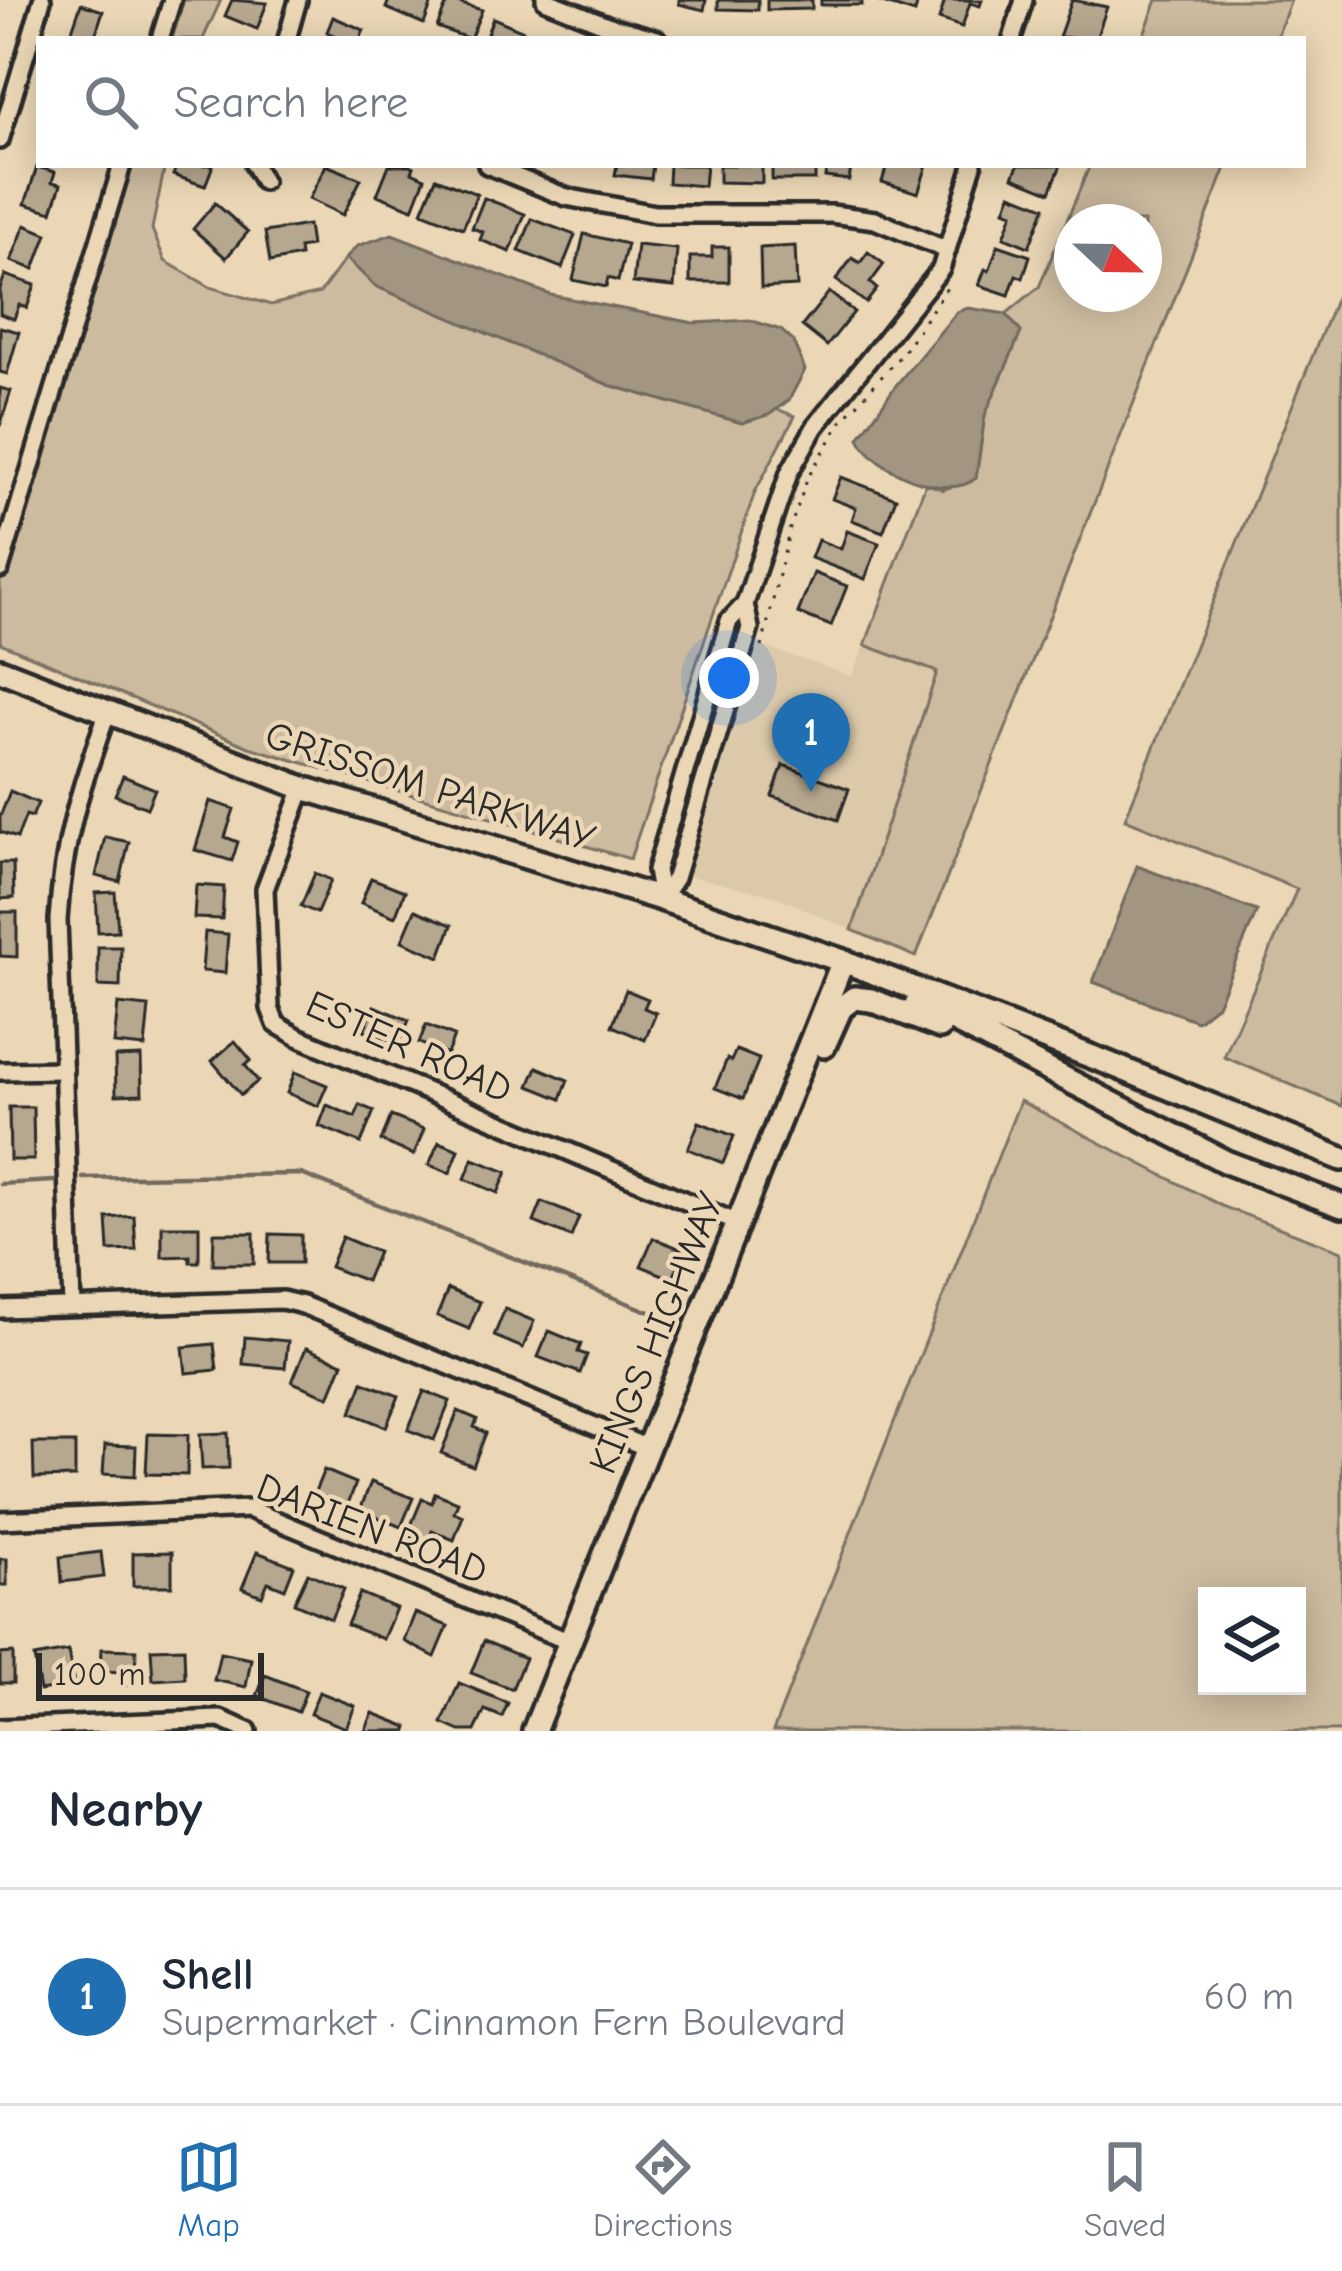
<!DOCTYPE html>
<meta charset="utf-8">
<style>
:root{--surface:#fff;--page:#f6f6f7;--text:#1f2937;--muted:#747a83;--line:#e0e1e3;--accent:#1f6fb2}
body{margin:0;font-family:"Comic Neue",sans-serif;background:var(--page);color:var(--text)}
.controls{position:absolute;right:36px;bottom:36px;display:grid;overflow:hidden;border-radius:0px;box-shadow:0 6px 30px #0003}
.controls button{width:108px;height:108px;display:grid;place-items:center;padding:0;border:0;border-bottom:3px solid var(--line);background:var(--surface);color:var(--text);font:60px sans-serif}
.compass{position:absolute;left:1054px;top:204px;width:108px;height:108px;border-radius:50%;background:var(--surface);box-shadow:0 6px 30px #0003;rotate:112deg}
.scale{position:absolute;left:36px;bottom:30px;width:228px;box-sizing:border-box;padding-left:12px;border:6px solid #2b2b2b;border-top:0;font-size:33px;line-height:42px;white-space:nowrap;color:#2b2b2b;-webkit-text-stroke:9px #ebd7b5;paint-order:stroke}
.you{position:absolute;left:729px;top:678px;width:42px;height:42px;margin:-30px;border:9px solid #fff;border-radius:50%;background:#1a73e8;box-shadow:0 0 0 18px #1a73e833}
.badge{display:grid;place-items:center;width:78px;height:78px;border-radius:50%;background:var(--accent);color:#fff;font-size:39px;font-weight:700}
.pin{position:absolute;translate:-50% -99px;filter:drop-shadow(0 3px 6px #0008)}
.pin::after{content:'';position:absolute;top:63px;width:42px;height:36px;background:inherit;clip-path:polygon(0 0,100% 0,50% 100%)}
.list{margin:0;padding:0;list-style:none}
h2{display:flex;justify-content:space-between;align-items:center;height:156px;margin:0;padding:0 48px;font-size:51px}
h2 small{font-size:39px;font-weight:400;color:var(--muted)}
.list li{display:grid;grid-template-columns:78px 1fr auto;gap:36px;align-items:center;box-sizing:border-box;height:216px;padding:0 48px;border-top:3px solid var(--line)}
.list b{display:block;font-size:45px;white-space:nowrap}
.list p{margin:0;font-size:39px;white-space:nowrap;color:var(--muted)}
.list em{font-size:39px;font-style:normal;color:var(--muted)}
.icon{flex:none;width:66px;height:66px;fill:none;stroke:currentColor;stroke-width:2;stroke-linecap:round;stroke-linejoin:round}
.map{position:relative;flex:none;width:1342px;height:1731px;overflow:hidden}
.search{position:absolute;background:var(--surface);box-shadow:0 6px 30px #0003;left:36px;right:36px;top:36px;height:132px;display:flex;align-items:center;gap:30px;box-sizing:border-box;padding:0 42px;border-radius:0px;color:var(--muted);font-size:45px}
.sheet{height:372px;background:var(--surface)}
nav{display:flex;justify-content:space-around;align-items:center;box-sizing:border-box;height:168px;border-top:3px solid var(--line);background:var(--surface);font-size:33px;color:var(--muted)}
nav a{display:grid;justify-items:center;gap:6px}
nav .on{color:var(--accent)}
.map>svg:first-child{display:block}
</style>
<div class="map">
<svg width="1342" height="1731" viewBox="0 0 1342 1731">
<rect width="100%" height="100%" fill="#ebd7b5"/>
<filter id="ink" filterUnits="userSpaceOnUse"><feTurbulence type="fractalNoise" baseFrequency=".00833" numOctaves="2"/><feDisplacementMap in="SourceGraphic" scale="24" xChannelSelector="R" yChannelSelector="G"/><feConvolveMatrix kernelMatrix="1 2 1 2 8 2 1 2 1" color-interpolation-filters="sRGB"/></filter>
<g filter="url(#ink)">
<path fill="#dbc9aa" d="M755 644 852 676 865 645 937 672 852 930 775 896 685 875Z"/>
<g fill="#ccbb9f" stroke="#7c7365" stroke-width="3" fill-rule="evenodd">
<path d="M184 0H221L203 39H172Z"/>
<path d="M1157 0H1291L1276 39H1142Z"/>
<path d="M132 165H165L152 229 165 261 210 287 271 305 320 293 346 258 375 286 609 385 742 423 777 409 795 416 755 492 630 859 249 747 0 643V579Z"/>
<path d="M1090 165H1227L916 957 852 930 937 672 865 645 926 483 943 490 976 477 985 415 1021 332 1006 314 1039 287ZM1072 222H1144V294H1072Z"/>
<path d="M1342 283V1106L1224 1057 1297 889 1125 819Z"/>
<path d="M1020 1101 1224 1207 1342 1251V1731H773ZM1207 1596H1297V1686H1207Z"/>
</g>
<g fill="#a29581" stroke="#726b5f" stroke-width="3">
<path d="M392 234 551 295 694 323 750 320 781 330 793 341 805 370 789 400 769 415 742 423 609 385 375 286 346 258 357 246Z"/>
<path d="M968 308 1006 314 1021 332 985 415 976 478C947 503 873 470 859 438L897 384 957 312Z"/>
<path d="M1137 866 1257 911 1217 1005 1197 1021 1093 982Z"/>
</g>
<g fill="none" stroke-linecap="round" stroke-linejoin="round">
<g stroke="#726b5f" stroke-width="4.5">
<path d="M83 1178 301 1174 678 1323"/>
<path d="M0 1184 54 1181"/>
</g>
</g>
<g fill="#b6a78f" stroke="#2b2b2b" stroke-width="3">
<path d="M232 0 267 3 257 29 225 16Z"/>
<path d="M389 0H433L424 24 386 8Z"/>
<path d="M448 0 482 10 470 39 437 27Z"/>
<path d="M679 0H706L704 10 679 4Z"/>
<path d="M718 0H758V10L718 9Z"/>
<path d="M767 0H812V9L767 10Z"/>
<rect x="821" y="0" width="41" height="5"/>
<path d="M873 0H918L915 13Z"/>
<path d="M945 0H982L980 6 970 3 962 27 939 19Z"/>
<path d="M1072 0 1107 7 1096 39 1059 37Z"/>
<path d="M81 4 103 11 94 39H69Z"/>
<path d="M333 17 364 30 360 39H335L336 36 327 32Z"/>
<path d="M493 18 531 34 529 39H485Z"/>
<path d="M177 165H213L205 186 173 175Z"/>
<path d="M326 165 361 179 343 215 309 199Z"/>
<path d="M389 165H410L414 167 412 172 425 178 413 209 377 195Z"/>
<path d="M617 165H653L651 179 615 175Z"/>
<path d="M669 165H706L704 186 668 183Z"/>
<path d="M719 165H762V183L719 182Z"/>
<rect x="772" y="165" width="43" height="15"/>
<path d="M827 165H866L865 170 851 168 849 180 825 177Z"/>
<path d="M887 165H927L918 193 882 182Z"/>
<path d="M1018 165H1061L1050 192 1013 177Z"/>
<path d="M37 167 55 172 52 182 61 184 52 212 25 204Z"/>
<path d="M436 178 477 194 463 228 422 212Z"/>
<path d="M1011 194 1045 207 1029 247 1004 237 1013 213 1005 210Z"/>
<path d="M484 198 525 214 510 252 480 240 483 232 472 228Z"/>
<path d="M215 203 248 232 226 258 193 229Z"/>
<path d="M532 219 575 235 562 268 519 251Z"/>
<path d="M25 225 47 234 34 269 11 261Z"/>
<path d="M308 225 311 246 299 248 300 256 270 262 265 232Z"/>
<path d="M584 234 627 244 618 281 608 278 606 287 573 280Z"/>
<path d="M637 245 677 249 674 287 633 283Z"/>
<path d="M998 245 1030 256 1023 278 1016 275 1009 295 979 285 985 269 989 271Z"/>
<path d="M795 246 797 286 761 288 760 248Z"/>
<path d="M712 247H729V282H690V257H712Z"/>
<path d="M868 252 884 264 870 283 877 289 866 303 836 280 852 258 860 263Z"/>
<path d="M5 275 35 285 27 308 19 305 14 319 0 314V289Z"/>
<path d="M829 292 854 312 827 346 802 326Z"/>
<path d="M0 327 19 332 7 374 0 372Z"/>
<path d="M0 388 11 391 0 426Z"/>
<path d="M841 477 896 498 883 532 852 520 856 508 832 499Z"/>
<path d="M847 531 879 543 865 579 811 558 818 540 841 549Z"/>
<path d="M814 573 847 586 831 626 798 613Z"/>
<path d="M783 765 849 789 838 820 772 796Z"/>
<path d="M123 776 155 789 147 808 115 795Z"/>
<path d="M10 791 38 803 32 817 26 815 17 838 0 832V817Z"/>
<path d="M210 801 234 809 225 837 238 842 232 861 195 850Z"/>
<path d="M105 837 129 842 120 882 96 876Z"/>
<path d="M0 863H13L14 898 0 899Z"/>
<path d="M315 873 331 880 317 913 301 906Z"/>
<path d="M371 878 405 891 395 917 361 903Z"/>
<path d="M196 885 224 887 222 919 194 918Z"/>
<path d="M115 892 118 931 98 932 96 893Z"/>
<path d="M415 910 452 925 440 957 402 941Z"/>
<path d="M0 912H17V957L0 956Z"/>
<path d="M205 932 228 934 225 973 202 971Z"/>
<path d="M98 947H121L120 987 98 986Z"/>
<path d="M626 990 648 999 644 1008 656 1013 645 1040 612 1026Z"/>
<path d="M118 1004 149 1007 145 1047 114 1044Z"/>
<path d="M374 1006 409 1020 399 1044 364 1030Z"/>
<path d="M426 1025 454 1036 447 1054 419 1043Z"/>
<path d="M235 1041 251 1060 245 1065 258 1081 241 1095 212 1061Z"/>
<path d="M736 1050 759 1059 743 1099 715 1088 727 1059 731 1061Z"/>
<path d="M141 1056 142 1094 116 1095 115 1057Z"/>
<path d="M537 1067 568 1080 561 1099 529 1086Z"/>
<path d="M295 1072 327 1085 318 1106 287 1093Z"/>
<path d="M327 1105 355 1117 360 1105 374 1111 361 1143 319 1126Z"/>
<path d="M9 1107H33L34 1160H10Z"/>
<path d="M391 1116 424 1129 414 1155 381 1141Z"/>
<path d="M699 1122 734 1136 723 1163 688 1149Z"/>
<path d="M439 1142 459 1150 450 1173 429 1165Z"/>
<path d="M473 1159 507 1172 498 1193 465 1179Z"/>
<path d="M542 1202 579 1217 571 1237 534 1222Z"/>
<path d="M134 1216 136 1250 109 1251 107 1218Z"/>
<path d="M162 1226H199V1262H190V1256L162 1257Z"/>
<path d="M214 1233H254V1264H213Z"/>
<path d="M270 1234 301 1235V1263H269Z"/>
<path d="M342 1237 378 1252 366 1281 330 1267Z"/>
<path d="M653 1238 684 1250 673 1279 641 1266Z"/>
<path d="M448 1289 480 1302 469 1329 437 1316Z"/>
<path d="M505 1309 534 1321 523 1348 494 1336Z"/>
<path d="M549 1331 581 1344 578 1352 587 1355 580 1373 538 1357Z"/>
<path d="M245 1337 288 1341 285 1368 243 1364Z"/>
<path d="M214 1344 217 1370 186 1373 183 1347Z"/>
<path d="M306 1348 343 1363 329 1397 292 1382Z"/>
<path d="M363 1382 399 1396 386 1427 351 1413Z"/>
<path d="M424 1391 450 1401 434 1440 408 1430Z"/>
<path d="M458 1411 477 1419 474 1427 486 1433 473 1466 441 1453Z"/>
<path d="M228 1433 229 1468 202 1469 200 1434Z"/>
<path d="M148 1434 188 1435 187 1475 146 1474Z"/>
<path d="M33 1443H75V1477L34 1478Z"/>
<path d="M105 1445 136 1446 135 1476 103 1474Z"/>
<path d="M324 1470 356 1483 346 1509 313 1496Z"/>
<path d="M371 1482 413 1498 401 1527 360 1510Z"/>
<path d="M435 1493 458 1502 454 1512 463 1516 454 1540 432 1531 427 1544 407 1535 422 1499 432 1503Z"/>
<path d="M101 1552 104 1577 62 1582 60 1557Z"/>
<path d="M172 1552V1586H133V1553Z"/>
<path d="M257 1552 294 1566 285 1589 268 1582 262 1596 242 1588Z"/>
<rect x="0" y="1559" width="7" height="26"/>
<path d="M308 1573 344 1589 331 1619 294 1603Z"/>
<path d="M360 1593 396 1608 383 1639 347 1625Z"/>
<path d="M415 1613 448 1626 435 1657 404 1641Z"/>
<path d="M484 1641 525 1658 512 1689 471 1673Z"/>
<path d="M184 1648 185 1678 153 1680 151 1649Z"/>
<path d="M101 1649 136 1650 135 1685H122L123 1672 100 1671Z"/>
<path d="M68 1651 74 1685 40 1691 34 1657Z"/>
<path d="M13 1653V1683H0V1654Z"/>
<path d="M220 1653 251 1659 246 1687 214 1680Z"/>
<path d="M265 1675 306 1691 298 1712 257 1696Z"/>
<path d="M459 1683 508 1703 502 1717 485 1710 475 1731H460L442 1723Z"/>
<path d="M319 1692 355 1706 346 1728 310 1714Z"/>
<path d="M373 1713 408 1727 407 1731H365Z"/>
</g>
<g fill="none" stroke-linecap="round" stroke-linejoin="round">
<defs>
<g id="street">
<path d="M545 0 607 25 657 39"/>
<path d="M160 39 172 0"/>
<path d="M287 39 298 0"/>
<path d="M1012 39 1024 0"/>
<path d="M0 140 42 0"/>
<path d="M254 165 263 181"/>
<path d="M487 165 566 197 655 214H832L875 220 947 250"/>
<path d="M0 569 122 165"/>
<path d="M303 788 265 889 270 1008 276 1024 298 1037 740 1224"/>
<path d="M661 899 656 870 729 621 745 604 789 473 815 427 941 269 973 165"/>
<path d="M661 899 675 878 750 628 745 604"/>
<path d="M0 1071 64 1070"/>
<path d="M72 1306 58 920C63 841 80 788 107 714"/>
<path d="M0 1309 282 1300 303 1305 650 1449"/>
<path d="M0 1520 249 1509 570 1642"/>
<path d="M0 1728 220 1719 248 1731"/>
</g>
<g id="secondary">
<path d="M0 670 303 788 661 899 843 961 1103 1061 1342 1159"/>
<path d="M917 1002 1226 1162 1342 1206"/>
<path d="M824 1046 841 1008 854 998 871 1000 940 1027"/>
<path d="M534 1731 843 961"/>
</g>
</defs>
<use href="#street" stroke="#2b2b2b" stroke-width="24"/>
<use href="#secondary" stroke="#2b2b2b" stroke-width="30"/>
<path stroke="#2b2b2b" stroke-width="3" stroke-dasharray="3 9" stroke-linecap="butt" d="M762 647 790 528 808 477 842 421 901 355 949 285"/>
<use href="#street" stroke="#ebd7b5" stroke-width="15"/>
<use href="#secondary" stroke="#ebd7b5" stroke-width="21"/>
</g>
</g>
<g text-anchor="middle" dominant-baseline="central" stroke-width="9" stroke-linejoin="round" paint-order="stroke">
<g font-size="39" fill="#2b2b2b" stroke="#ebd7b5">
<text transform="translate(430 787) rotate(18)">GRISSOM PARKWAY</text>
<text transform="translate(409 1047) rotate(24)">ESTER ROAD</text>
<text transform="translate(657 1333) rotate(-68)">KINGS HIGHWAY</text>
<text transform="translate(372 1529) rotate(21)">DARIEN ROAD</text>
</g>
</g>
</svg>
<div class="controls">
<button><svg class="icon" aria-label="layers" viewBox="0 0 24 24"><path d="M12 4l9 5-9 5-9-5zM3 14l9 5 9-5"/></svg></button>
</div>
<svg class="compass" viewBox="-18 -18 36 36"><path d="M0-13l5 13h-10z" fill="#e53935"/><path d="M0 13l5-13h-10z" fill="#747a83"/></svg>
<div class="scale">100 m</div>
<div class="you"></div>
<div class="pin badge" style="left:811px;top:792px">1</div>
<div class="search"><svg class="icon" aria-label="search" viewBox="0 0 24 24"><circle cx="10" cy="10" r="6"/><path d="M15 15l6 6"/></svg>Search here</div>
</div>
<section class="sheet">
<h2>Nearby<small></small></h2>
<ul class="list">
<li><span class="badge">1</span><div><b>Shell</b><p>Supermarket · Cinnamon Fern Boulevard</p></div><em>60 m</em></li>
</ul>
</section>
<nav>
<a class="on"><svg class="icon" aria-label="map" viewBox="0 0 24 24"><path d="M3 6l6-2 6 2 6-2v14l-6 2-6-2-6 2zM9 4v14M15 6v14"/></svg>Map</a>
<a><svg class="icon" aria-label="directions" viewBox="0 0 24 24"><path d="M12 3l9 9-9 9-9-9zM9 14v-3h6M13 9l2 2-2 2"/></svg>Directions</a>
<a><svg class="icon" aria-label="saved" viewBox="0 0 24 24"><path d="M7 4h10v16l-5-4-5 4z"/></svg>Saved</a>
</nav>
